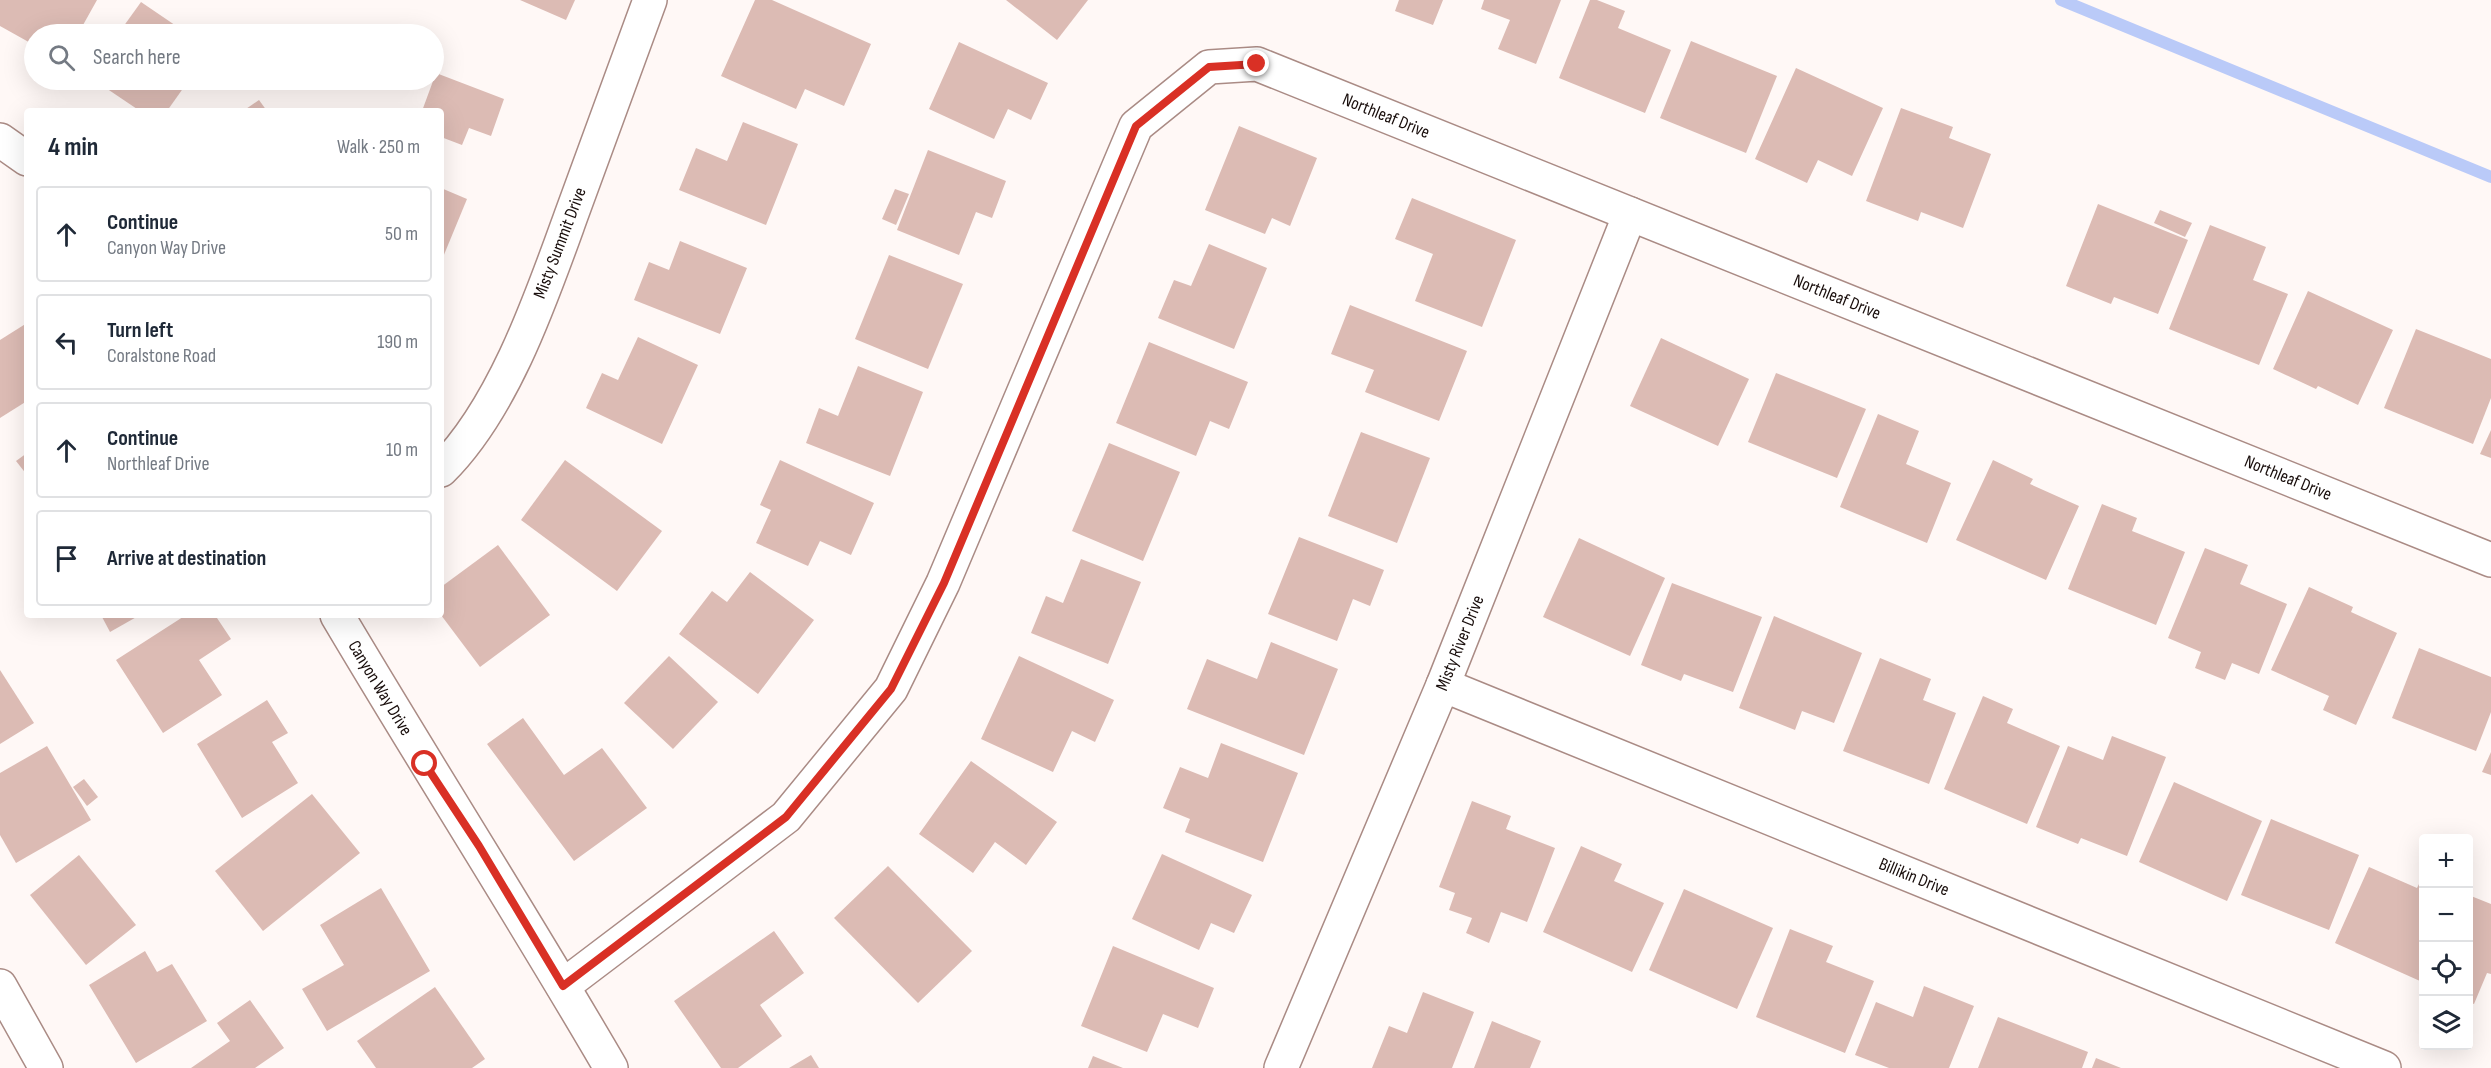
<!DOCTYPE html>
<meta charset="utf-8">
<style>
:root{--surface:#fff;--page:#f2f2f3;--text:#1f2937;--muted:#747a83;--line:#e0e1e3}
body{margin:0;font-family:"Sofia Sans Condensed",sans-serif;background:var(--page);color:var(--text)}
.controls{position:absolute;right:18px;bottom:18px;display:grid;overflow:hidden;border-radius:6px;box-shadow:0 6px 24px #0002}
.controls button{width:54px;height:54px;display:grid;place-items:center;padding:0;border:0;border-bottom:2px solid var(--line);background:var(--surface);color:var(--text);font:30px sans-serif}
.stop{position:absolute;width:18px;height:18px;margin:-14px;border:4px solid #d93025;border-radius:50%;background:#fff}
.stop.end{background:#d93025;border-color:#fff;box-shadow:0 2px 6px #0008}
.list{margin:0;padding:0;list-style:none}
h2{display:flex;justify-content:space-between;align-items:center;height:78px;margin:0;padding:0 24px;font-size:26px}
h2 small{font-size:20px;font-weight:400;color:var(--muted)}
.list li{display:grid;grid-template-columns:39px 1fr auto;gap:18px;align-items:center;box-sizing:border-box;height:96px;margin:0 12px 12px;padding:0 12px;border:2px solid var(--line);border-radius:6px}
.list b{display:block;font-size:22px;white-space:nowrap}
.list p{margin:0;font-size:20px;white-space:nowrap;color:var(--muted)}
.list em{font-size:20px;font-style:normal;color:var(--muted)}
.icon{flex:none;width:33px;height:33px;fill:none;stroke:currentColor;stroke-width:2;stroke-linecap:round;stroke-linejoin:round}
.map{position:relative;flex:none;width:2491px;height:1068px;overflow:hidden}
.search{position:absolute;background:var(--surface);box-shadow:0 6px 24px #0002;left:24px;top:24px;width:420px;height:66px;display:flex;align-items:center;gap:15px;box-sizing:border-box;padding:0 21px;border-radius:33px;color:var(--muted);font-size:22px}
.panel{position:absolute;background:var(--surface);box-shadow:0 6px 24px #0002;left:24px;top:108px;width:420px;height:510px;border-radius:6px}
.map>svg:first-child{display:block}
</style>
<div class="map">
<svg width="2491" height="1068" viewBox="0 0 2491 1068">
<rect width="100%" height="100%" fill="#fff8f6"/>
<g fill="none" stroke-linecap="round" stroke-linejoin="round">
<path stroke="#bacaf8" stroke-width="12" d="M2061 0 2491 177"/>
</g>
<g fill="#dcbbb4">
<path d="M0 0H97L78 34H34V45L0 26Z"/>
<path d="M520 0H575L566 20Z"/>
<path d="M755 0H772L871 44 844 106 805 89 796 109 721 76Z"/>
<path d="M1006 0H1088L1057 40Z"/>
<path d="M1399 0H1443L1433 25 1395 11Z"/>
<path d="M1484 0H1561L1536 64 1498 49 1510 20 1481 9Z"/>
<path d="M1590 0H1597L1625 11 1618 28 1671 50 1645 113 1559 78Z"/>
<path d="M141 2 188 34H118Z"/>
<path d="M1691 41 1777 76 1746 153 1660 118Z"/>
<path d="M959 42 1048 83 1031 120 1008 109 994 139 929 109Z"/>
<path d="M1796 68 1883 108 1852 176 1818 160 1807 183 1755 159Z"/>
<path d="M436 73 504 99 491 136 469 128 462 145 441 137V111H422Z"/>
<path d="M94 80H189L167 111H140Z"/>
<path d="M259 100 267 111H243Z"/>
<path d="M1901 108 1953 127 1949 138 1991 154 1963 228 1921 212 1918 221 1866 201Z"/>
<path d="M743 122 798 144 766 225 679 190 696 148 727 161Z"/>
<path d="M1239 126 1317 158 1290 226 1272 218 1265 234 1205 210Z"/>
<path d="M928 150 1006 181 992 218 976 212 959 255 897 230Z"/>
<path d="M441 188 467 199 441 262Z"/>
<path d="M895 189 909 194 896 225 882 219Z"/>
<path d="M1412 198 1516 240 1482 327 1415 301 1433 254 1395 239Z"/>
<path d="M2098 204 2188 240 2158 314 2114 297 2111 304 2066 286Z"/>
<path d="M2160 210 2192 223 2185 237 2154 223Z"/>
<path d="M2210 225 2266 247 2253 280 2288 294 2259 365 2169 329Z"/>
<path d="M680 241 747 268 720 334 634 300 649 262 669 270Z"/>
<path d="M1209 244 1267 268 1234 349 1158 318 1174 280 1191 286Z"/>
<path d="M889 255 963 284 928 369 855 339Z"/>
<path d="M2308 291 2393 330 2358 405 2318 386 2316 389 2273 369Z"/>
<path d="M1350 305 1467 351 1439 421 1365 392 1374 370 1331 354Z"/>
<path d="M27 323V401L0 418V340Z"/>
<path d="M2416 329 2491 359V398L2473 444 2384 408Z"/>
<path d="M638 337 698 365 662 444 586 408 602 373 618 380Z"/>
<path d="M1661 338 1749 379 1718 446 1630 406Z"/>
<path d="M1149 342 1248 382 1229 429 1210 421 1196 456 1116 423Z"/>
<path d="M858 366 923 392 890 476 806 443 819 408 838 416Z"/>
<path d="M1776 373 1866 409 1837 478 1748 442Z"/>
<path d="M1878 414 1919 431 1906 464 1951 483 1927 543 1840 507Z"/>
<path d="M2491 430V458L2480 454Z"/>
<path d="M1361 432 1430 458 1397 543 1328 516Z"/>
<path d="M1109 443 1180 472 1143 561 1072 531Z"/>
<path d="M27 453V475L16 461Z"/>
<path d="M565 460 662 531 617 591 521 520Z"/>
<path d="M780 460 874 503 851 555 820 541 808 566 756 543 771 510 760 505Z"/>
<path d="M1993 460 2033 479 2030 484 2079 506 2046 580 1956 540Z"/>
<path d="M2102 504 2137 518 2132 531 2185 552 2156 625 2068 589Z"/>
<path d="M1299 537 1384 570 1370 606 1353 599 1337 641 1268 614Z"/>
<path d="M1579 538 1665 578 1630 656 1543 617Z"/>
<path d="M498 545 550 615 480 667 441 615V587Z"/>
<path d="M2205 548 2248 565 2240 584 2287 604 2259 674 2232 663 2225 680 2195 668 2201 652 2168 638Z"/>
<path d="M1081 559 1141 582 1108 664 1031 633 1046 596 1063 603Z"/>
<path d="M750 572 814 620 758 694 679 634 712 591 727 602Z"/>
<path d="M1672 583 1762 617 1733 692 1684 674 1681 681 1641 665Z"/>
<path d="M2309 587 2353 607 2351 612 2397 633 2356 725 2323 710 2329 696 2271 670Z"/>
<path d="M101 615H140L110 632Z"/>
<path d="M186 615H215L231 639 199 660 222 695 163 733 116 660Z"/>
<path d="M1774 616 1862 653 1834 723 1802 711 1795 730 1739 708Z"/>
<path d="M1271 642 1338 669 1304 755 1187 709 1207 659 1257 679Z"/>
<path d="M2419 648 2491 677V712L2476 751 2392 718Z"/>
<path d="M669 656 718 702 673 749 624 703Z"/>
<path d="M1019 656 1114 700 1095 742 1072 731 1053 772 981 739Z"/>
<path d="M1880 658 1931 679 1923 700 1956 713 1929 784 1843 751Z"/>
<path d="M0 670 34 723 0 744Z"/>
<path d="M1983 696 2013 709 2007 723 2060 746 2027 824 1944 789Z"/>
<path d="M267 700 288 733 272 742 298 783 242 818 197 744Z"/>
<path d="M523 718 564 775 602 748 647 808 574 861 487 744Z"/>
<path d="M2112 736 2166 757 2127 856 2081 838 2078 844 2036 827 2068 746 2103 760Z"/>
<path d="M1221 743 1298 773 1263 862 1185 832 1190 819 1163 808 1180 767 1208 778Z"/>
<path d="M47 746 91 820 16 863 0 835V773Z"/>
<path d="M2491 752V775L2482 772Z"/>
<path d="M971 761 1057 822 1026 865 995 842 973 873 919 834Z"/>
<path d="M84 779 98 797 87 806 73 787Z"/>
<path d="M2174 782 2262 821 2227 901 2139 862Z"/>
<path d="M312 794 360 853 263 931 215 871Z"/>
<path d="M1472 801 1511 816 1506 829 1555 848 1527 922 1501 912 1489 943 1466 933 1472 918 1449 910 1455 893 1439 887Z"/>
<path d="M2271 819 2359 855 2329 930 2241 895Z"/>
<path d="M1581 846 1622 864 1614 881 1664 903 1632 972 1543 932Z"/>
<path d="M1162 854 1252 895 1234 933 1211 923 1199 950 1132 919Z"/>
<path d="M79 855 136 925 86 965 30 895Z"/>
<path d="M888 866 972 951 918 1003 834 918Z"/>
<path d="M2369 867 2417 888 2424 874V974L2420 981 2335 943Z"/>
<path d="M381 888 430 971 327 1031 302 989 344 965 320 925Z"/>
<path d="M1684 889 1773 928 1737 1009 1649 970Z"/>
<path d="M2471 896 2491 904V974L2487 973 2474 1004 2468 1002V902Z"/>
<path d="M1790 929 1833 946 1826 962 1874 981 1845 1053 1756 1017Z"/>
<path d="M774 931 804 973 760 1005 782 1036 738 1068H721L674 1001Z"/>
<path d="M1113 946 1214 988 1198 1028 1163 1014 1147 1052 1081 1026Z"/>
<path d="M145 951 157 972 172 964 207 1021 136 1063 89 985Z"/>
<path d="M1924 986 1974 1006 1949 1068H1889L1855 1055 1876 1002 1913 1017Z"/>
<path d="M435 987 485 1059 472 1068H376L357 1041Z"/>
<path d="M1423 992 1474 1012 1452 1068H1372L1389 1026 1407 1033Z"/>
<path d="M250 1000 284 1048 255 1068H191L230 1041 217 1023Z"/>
<path d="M1998 1017 2088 1052 2082 1068H1978Z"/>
<path d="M1492 1021 1541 1041 1530 1068H1474Z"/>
<path d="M811 1055 819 1068H789Z"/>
<path d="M1093 1056 1123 1068H1088Z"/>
<path d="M2096 1058 2121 1068H2092Z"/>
</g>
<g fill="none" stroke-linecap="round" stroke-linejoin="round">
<defs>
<g id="street">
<path d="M0 140 27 159"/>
<path d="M441 470C504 408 542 296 572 213 598 142 624 71 650 0"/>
<path d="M337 615C427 767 522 915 611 1068"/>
<path d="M1443 685 2384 1068"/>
<path d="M0 986 46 1068"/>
<path d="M563 986 786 817 891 689 943 583 1136 126 1209 67 1257 64 2491 560"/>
<path d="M1281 1068 1443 685 1630 214"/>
</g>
</defs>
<use href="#street" stroke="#aa8b85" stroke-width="36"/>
<use href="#street" stroke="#fff" stroke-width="33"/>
</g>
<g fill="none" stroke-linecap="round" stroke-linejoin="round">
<path stroke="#d93025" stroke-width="8" d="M425 764 479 846 563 986 786 817 891 689 944 583 1136 126 1209 67 1257 64"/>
</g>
<g text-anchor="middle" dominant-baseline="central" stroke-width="4.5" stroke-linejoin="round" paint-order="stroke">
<g font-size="18" fill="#180d0b" stroke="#fff">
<text transform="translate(1386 116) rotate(22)">Northleaf Drive</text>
<text transform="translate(560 243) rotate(-69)">Misty Summit Drive</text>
<text transform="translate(1837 297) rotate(22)">Northleaf Drive</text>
<text transform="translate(2288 478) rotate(22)">Northleaf Drive</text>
<text transform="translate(1460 643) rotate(-68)">Misty River Drive</text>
<text transform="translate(380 688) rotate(59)">Canyon Way Drive</text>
<text transform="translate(1914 877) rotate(22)">Billikin Drive</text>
</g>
</g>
</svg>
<div class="controls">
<button>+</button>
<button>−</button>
<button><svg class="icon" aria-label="locate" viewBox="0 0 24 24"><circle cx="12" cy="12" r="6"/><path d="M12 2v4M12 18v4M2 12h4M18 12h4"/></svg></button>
<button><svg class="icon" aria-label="layers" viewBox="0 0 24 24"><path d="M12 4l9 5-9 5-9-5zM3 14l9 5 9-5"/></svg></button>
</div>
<div class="stop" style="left:425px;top:764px"></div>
<div class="stop end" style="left:1257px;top:64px"></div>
<div class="search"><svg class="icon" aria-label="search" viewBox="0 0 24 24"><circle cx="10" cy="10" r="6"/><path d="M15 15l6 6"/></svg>Search here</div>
<section class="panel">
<h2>4 min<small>Walk · 250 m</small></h2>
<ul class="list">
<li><svg class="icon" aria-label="ahead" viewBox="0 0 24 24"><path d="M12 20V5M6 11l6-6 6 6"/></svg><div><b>Continue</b><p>Canyon Way Drive</p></div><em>50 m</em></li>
<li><svg class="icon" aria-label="left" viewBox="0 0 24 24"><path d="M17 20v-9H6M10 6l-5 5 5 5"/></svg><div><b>Turn left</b><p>Coralstone Road</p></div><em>190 m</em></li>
<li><svg class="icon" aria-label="ahead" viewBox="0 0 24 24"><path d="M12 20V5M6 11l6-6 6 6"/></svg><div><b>Continue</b><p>Northleaf Drive</p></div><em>10 m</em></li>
<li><svg class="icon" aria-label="arrive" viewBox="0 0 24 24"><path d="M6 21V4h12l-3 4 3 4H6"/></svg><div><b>Arrive at destination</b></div></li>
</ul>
</section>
</div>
